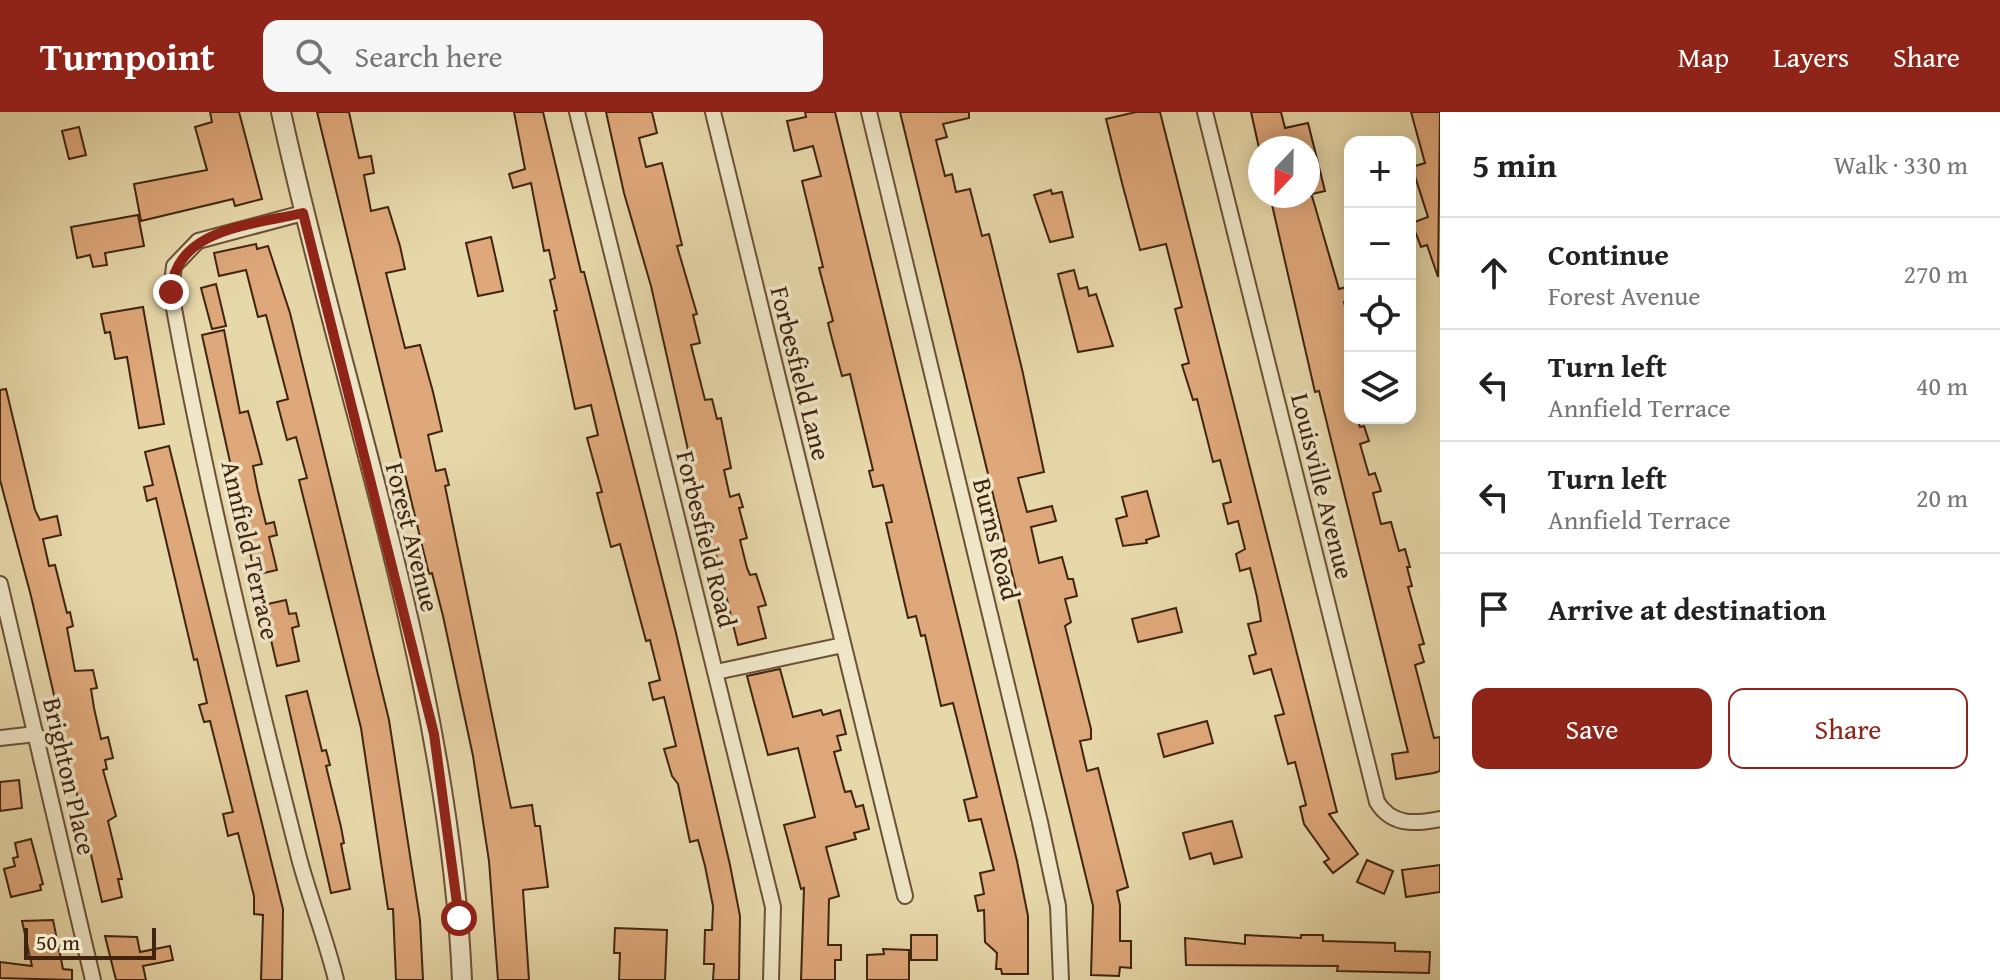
<!DOCTYPE html>
<meta charset="utf-8">
<style>
:root{--surface:#fff;--page:#f6f6f6;--text:#222;--muted:#767676;--line:#e0e0e0;--accent:#8f2418}
body{margin:0;font-family:"Gentium Book Plus",serif;background:var(--page);color:var(--text)}
.controls{position:absolute;right:24px;top:24px;display:grid;overflow:hidden;border-radius:16px;box-shadow:0 4px 20px #0003}
.controls button{width:72px;height:72px;display:grid;place-items:center;padding:0;border:0;border-bottom:2px solid var(--line);background:var(--surface);color:var(--text);font:40px sans-serif}
.compass{position:absolute;left:1248px;top:24px;width:72px;height:72px;border-radius:50%;background:var(--surface);box-shadow:0 4px 20px #0003;rotate:202deg}
.scale{position:absolute;left:24px;bottom:20px;width:132px;box-sizing:border-box;padding-left:8px;border:4px solid #402410;border-top:0;font-size:22px;line-height:28px;white-space:nowrap;color:#402410;-webkit-text-stroke:6px #efe6c8;paint-order:stroke}
.stop{position:absolute;width:24px;height:24px;margin:-18px;border:6px solid #8f2418;border-radius:50%;background:#fff}
.stop.end{background:#8f2418;border-color:#fff;box-shadow:0 2px 8px #0008}
.list{margin:0;padding:0;list-style:none}
h2{display:flex;justify-content:space-between;align-items:center;height:104px;margin:0;padding:0 32px;font-size:34px}
h2 small{font-size:26px;font-weight:400;color:var(--muted)}
.list li{display:grid;grid-template-columns:52px 1fr auto;gap:24px;align-items:center;box-sizing:border-box;height:112px;padding:0 32px;border-top:2px solid var(--line)}
.list b{display:block;font-size:30px;white-space:nowrap}
.list p{margin:0;font-size:26px;white-space:nowrap;color:var(--muted)}
.list em{font-size:26px;font-style:normal;color:var(--muted)}
.actions{display:flex;gap:16px;padding:24px 32px}
.actions a{flex:1;padding:18px 0;border:2px solid var(--accent);border-radius:16px;text-align:center;font-size:28px;color:var(--accent)}
.actions .main{background:var(--accent);color:#fff}
.icon{flex:none;width:44px;height:44px;fill:none;stroke:currentColor;stroke-width:2;stroke-linecap:round;stroke-linejoin:round}
.map{position:relative;flex:none;width:1440px;height:868px;overflow:hidden}
header{display:flex;align-items:center;gap:48px;box-sizing:border-box;height:112px;padding:0 40px;background:var(--accent);color:#fff}
header strong{font-size:38px}
nav{display:flex;gap:44px;margin-inline-start:auto;font-size:28px}
.search{width:560px;height:72px;background:var(--page);display:flex;align-items:center;gap:20px;box-sizing:border-box;padding:0 28px;border-radius:16px;color:var(--muted);font-size:30px}
main{display:flex}
aside{flex:1;background:var(--surface)}
.map>svg:first-child{display:block}
</style>
<header>
<strong>Turnpoint</strong>
<div class="search"><svg class="icon" aria-label="search" viewBox="0 0 24 24"><circle cx="10" cy="10" r="6"/><path d="M15 15l6 6"/></svg>Search here</div>
<nav><a>Map</a><a>Layers</a><a>Share</a></nav>
</header>
<main>
<div class="map">
<svg width="1440" height="868" viewBox="0 0 1440 868">
<rect width="100%" height="100%" fill="#e7d8aa"/>
<filter id="stains"><feTurbulence type="fractalNoise" baseFrequency=".0025" numOctaves="4"/><feColorMatrix values="0 0 0 0 .2 0 0 0 0 .09 0 0 0 0 .02 0 0 0 .5 -.17"/></filter>
<radialGradient id="worn" r=".72"><stop offset=".6" stop-color="#630" stop-opacity="0"/><stop offset="1" stop-color="#630" stop-opacity=".3"/></radialGradient>
<g fill="#dfa87a" stroke="#402410" stroke-width="2">
<path d="M210 0H239L262 87 235 94 233 87 141 109 134 72 207 58 195 15 212 10Z"/>
<path d="M317 0H349L359 46 371 44 374 61 364 63 371 99 388 95 400 134 405 157 386 161 405 236 420 233 433 280 442 319 428 323 436 359 445 357 449 373 445 374 511 696 532 693 535 714H540L548 775 523 778 529 868H498L489 749 473 644 443 504 432 461 429 462Z"/>
<path d="M514 0H543L581 160H584L676 521 730 753 740 804 739 868H713L714 852H704L705 818H712L713 794 705 754 698 728 690 730 678 672 672 664 664 637 676 634 664 585 653 588 649 571 660 568 650 528 646 529 620 432 611 435 597 381 602 380 587 326 598 323 591 293 575 297 554 199 557 198 550 168 555 166 549 138 544 139 531 71 513 76 509 62 525 57Z"/>
<path d="M606 0H652L657 21 639 26 646 55 662 51 682 133 677 134 697 202 693 203 700 231 691 233 705 288 712 287 717 307 721 306 731 356 724 358 730 385 739 382 743 395 739 396 747 426 740 428 747 456 750 463 756 462 766 493 758 495 766 526 738 533 714 434 703 404 651 174 624 81Z"/>
<path d="M805 0H835L1017 749 1028 804V862H1002L1001 857H996L997 841 985 830 984 798 978 799 975 784 984 782 980 761 994 758 981 707 969 709 964 688 977 685 953 591 941 594 925 523 921 524 916 504 908 506 886 411 892 410 883 373 873 375 869 359 873 358 850 262 842 264 832 227 828 211 833 209 819 156 823 155 802 69 821 64 813 34 794 39 787 9 806 5Z"/>
<path d="M900 0H969V6L943 12 947 25 936 28 945 64 952 62 956 80 970 77 982 124 989 122 1022 257 1044 360 1018 366 1027 400 1052 394 1056 409 1031 415 1039 451 1062 445 1068 467H1073L1077 484 1065 487 1071 510 1065 514 1091 617V627L1080 629 1087 659 1098 656 1128 775 1117 779 1120 793V829H1131V856L1120 855 1119 864 1091 863 1093 794Z"/>
<path d="M1136 0H1160L1337 700 1329 702 1358 742 1333 761 1324 750 1329 747 1304 712 1300 695 1306 693 1295 650 1288 652 1275 604 1284 602 1271 557 1254 562 1249 544 1256 542 1248 512 1261 509 1257 485 1250 456 1240 459 1236 442 1245 437 1238 409 1228 412 1223 392 1231 390 1220 348 1213 350 1197 287 1193 288 1182 253 1189 251 1175 197 1182 195 1166 132 1140 138 1122 71 1106 7Z"/>
<path d="M1251 0H1281L1285 16 1308 11 1325 79 1308 83V36H1259Z"/>
<path d="M1411 0H1440L1438 165 1427 133 1421 135 1412 111 1428 105 1412 55 1425 51Z"/>
<path d="M79 15 86 43 69 47 62 19Z"/>
<path d="M1051 78 1052 82 1062 80 1073 125 1050 130 1034 83Z"/>
<path d="M1270 84H1312L1339 177 1350 174V188L1344 190 1350 215V306H1357L1360 315 1364 314 1369 329 1360 332 1369 363 1375 361 1381 379 1373 381 1381 412 1391 410 1399 439 1405 437 1410 455H1407L1412 474 1408 475 1424 532 1419 533 1424 550 1415 553 1434 626 1440 625V659L1434 661 1396 667 1392 642 1408 640 1319 279 1315 280Z"/>
<path d="M138 103 144 134 105 141 107 153 93 155 90 143 77 146 71 115Z"/>
<path d="M491 125 503 179 478 184 466 131Z"/>
<path d="M256 132 257 137 268 134 290 201 389 608 420 808 423 868H396L393 797H388L361 616 299 368 307 366 296 325 287 328 277 290 288 287 266 203 258 205 246 158 219 164 214 141Z"/>
<path d="M1074 158 1079 177 1087 175 1089 184 1096 182 1113 234 1078 240 1058 162Z"/>
<path d="M216 172 226 214 212 217 201 176Z"/>
<path d="M143 195 164 312 139 316 127 245 115 247 110 220 105 221 101 202Z"/>
<path d="M224 218 240 301 248 299 262 352 253 354 258 379 266 412 274 410 277 423 269 425 277 458 255 463 202 223Z"/>
<path d="M6 277 35 398 40 408 57 404 61 423 43 427 49 454 55 453 67 501 70 500 73 514 67 516 75 559 93 558 97 576 91 577 94 596 101 627 108 625 113 646 105 648 107 657 103 658 116 704 108 709 122 767H118L122 785 102 790 31 484 0 368V278Z"/>
<path d="M169 334 283 797 282 868H261L263 803 254 802V784L238 721 228 724 223 702 233 700 210 609 204 610 199 593 207 591 197 547 194 548 156 386 147 389 144 375 153 373 145 340Z"/>
<path d="M1147 379 1159 424 1146 428 1147 431 1123 434 1116 407 1127 404 1122 385Z"/>
<path d="M286 488 289 502 296 501 299 514 292 516 299 549 277 554 263 493Z"/>
<path d="M1176 496 1182 520 1138 530 1132 507Z"/>
<path d="M780 557 793 605 821 598 823 603 840 598 846 622 837 624 841 638 834 640 845 680 851 679 856 695 863 693 869 717 854 721 856 727 826 735 839 784 829 787 828 833H841V848H835V868H801L804 776 801 777 784 713 815 705 798 636 768 643 747 564Z"/>
<path d="M307 579 322 639 326 638 330 653 326 654 341 715 344 731 341 732 350 777 331 781 286 584Z"/>
<path d="M1207 609 1213 631 1164 645 1158 622Z"/>
<path d="M19 668 22 696 0 699V670Z"/>
<path d="M1232 709 1242 745 1214 752 1211 741 1190 747 1183 721Z"/>
<path d="M31 727 43 772 40 773 41 778 11 785 4 757 15 754 13 746 18 745 15 731Z"/>
<path d="M1367 748 1393 759 1384 782 1357 770Z"/>
<path d="M1440 753V780L1406 785 1402 758Z"/>
<path d="M53 808 63 857 72 858V868L0 866V850L32 854 22 809Z"/>
<path d="M615 816 667 818 665 868H619L620 841H614Z"/>
<rect x="911" y="823" width="26" height="25"/>
<path d="M1245 823 1301 826V823H1323V829L1395 831V839L1430 840 1429 861 1337 859 1338 854 1186 853 1185 826 1245 832Z"/>
<path d="M105 824 137 825 140 840 170 834 173 848 143 854 146 868H116Z"/>
<path d="M883 837 909 838V868H867V843L884 842Z"/>
</g>
<g fill="none" stroke-linecap="round" stroke-linejoin="round">
<defs>
<g id="minor">
<path d="M577 0 773 795 771 868"/>
<path d="M713 0 905 784"/>
<path d="M869 0 1040 710 1058 794 1061 868"/>
<path d="M1205 0 1377 690C1392 714 1415 712 1440 707"/>
<path d="M303 101 198 129 174 154 171 180C205 369 251 560 299 746 310 787 326 827 336 868"/>
<path d="M0 472 93 868"/>
<path d="M716 560 843 533"/>
<path d="M0 626 36 622"/>
</g>
<path id="tertiary" d="M281 0C344 288 449 572 462 868"/>
</defs>
<use href="#minor" stroke="#6a5136" stroke-width="18"/>
<use href="#tertiary" stroke="#6a5136" stroke-width="22"/>
<use href="#minor" stroke="#efe6c8" stroke-width="14"/>
<use href="#tertiary" stroke="#efe6c8" stroke-width="18"/>
</g>
<g fill="none" stroke-linecap="round" stroke-linejoin="round">
<path stroke="#8f2418" stroke-width="10" d="M171 180C175 116 252 113 303 101L434 622 459 806"/>
</g>
<g text-anchor="middle" dominant-baseline="central" stroke-width="7" stroke-linejoin="round" paint-order="stroke">
<g font-size="26" fill="#402410" stroke="#efe6c8">
<text transform="translate(801 261) rotate(76)">Forbesfield Lane</text>
<text transform="translate(1323 374) rotate(76)">Louisville Avenue</text>
<text transform="translate(413 425) rotate(76)">Forest Avenue</text>
<text transform="translate(707 427) rotate(76)">Forbesfield Road</text>
<text transform="translate(997 427) rotate(76)">Burns Road</text>
<text transform="translate(251 438) rotate(77)">Annfield Terrace</text>
<text transform="translate(70 664) rotate(77)">Brighton Place</text>
</g>
</g>
<rect width="100%" height="100%" filter="url(#stains)"/>
<rect width="100%" height="100%" fill="url(#worn)"/>
</svg>
<div class="controls">
<button>+</button>
<button>−</button>
<button><svg class="icon" aria-label="locate" viewBox="0 0 24 24"><circle cx="12" cy="12" r="6"/><path d="M12 2v4M12 18v4M2 12h4M18 12h4"/></svg></button>
<button><svg class="icon" aria-label="layers" viewBox="0 0 24 24"><path d="M12 4l9 5-9 5-9-5zM3 14l9 5 9-5"/></svg></button>
</div>
<svg class="compass" viewBox="-18 -18 36 36"><path d="M0-13l5 13h-10z" fill="#e53935"/><path d="M0 13l5-13h-10z" fill="#767676"/></svg>
<div class="scale">50 m</div>
<div class="stop" style="left:459px;top:806px"></div>
<div class="stop end" style="left:171px;top:180px"></div>
</div>
<aside>
<h2>5 min<small>Walk · 330 m</small></h2>
<ul class="list">
<li><svg class="icon" aria-label="ahead" viewBox="0 0 24 24"><path d="M12 20V5M6 11l6-6 6 6"/></svg><div><b>Continue</b><p>Forest Avenue</p></div><em>270 m</em></li>
<li><svg class="icon" aria-label="left" viewBox="0 0 24 24"><path d="M17 20v-9H6M10 6l-5 5 5 5"/></svg><div><b>Turn left</b><p>Annfield Terrace</p></div><em>40 m</em></li>
<li><svg class="icon" aria-label="left" viewBox="0 0 24 24"><path d="M17 20v-9H6M10 6l-5 5 5 5"/></svg><div><b>Turn left</b><p>Annfield Terrace</p></div><em>20 m</em></li>
<li><svg class="icon" aria-label="arrive" viewBox="0 0 24 24"><path d="M6 21V4h12l-3 4 3 4H6"/></svg><div><b>Arrive at destination</b></div></li>
</ul>
<div class="actions"><a class="main">Save</a><a>Share</a></div>
</aside>
</main>
